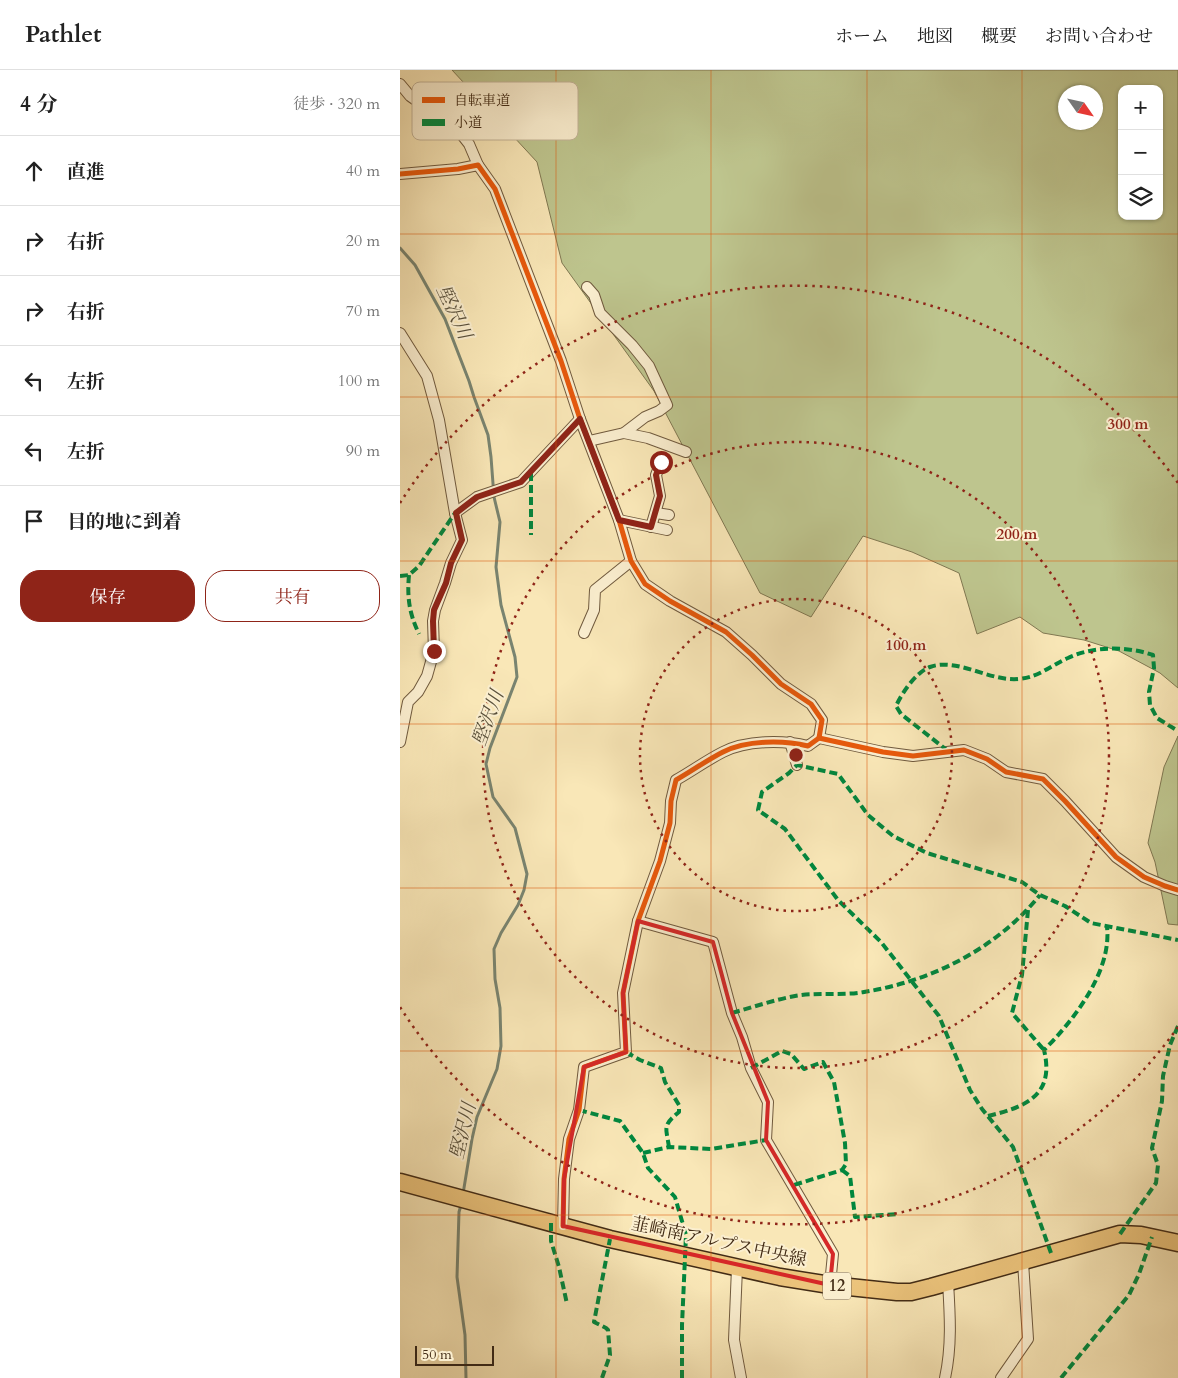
<!DOCTYPE html>
<html lang="ja">
<meta charset="utf-8">
<style>
:root{--surface:#fff;--page:#f2f2f2;--text:#222;--muted:#767676;--line:#e0e0e0;--accent:#8f2418}
body{margin:0;font-family:Cardo,"Noto Serif JP",serif;background:var(--page);color:var(--text)}
.controls{position:absolute;right:15px;top:15px;display:grid;overflow:hidden;border-radius:10px;box-shadow:0 1px 4px #0004}
.controls button{width:45px;height:45px;display:grid;place-items:center;padding:0;border:0;border-bottom:1px solid var(--line);background:var(--surface);color:var(--text);font:25px sans-serif}
.compass{position:absolute;left:658px;top:15px;width:45px;height:45px;border-radius:50%;background:var(--surface);box-shadow:0 1px 4px #0004;rotate:124deg}
.scale{position:absolute;left:15px;bottom:12px;width:79px;box-sizing:border-box;padding-left:5px;border:2px solid #422b15;border-top:0;font-size:14px;line-height:18px;white-space:nowrap;color:#422b15;-webkit-text-stroke:4px #fbefd0;paint-order:stroke}
.stop{position:absolute;width:15px;height:15px;margin:-11px;border:4px solid #8f2418;border-radius:50%;background:#fff}
.stop.end{background:#8f2418;border-color:#fff;box-shadow:0 1px 5px #0008}
.list{margin:0;padding:0;list-style:none}
h2{display:flex;justify-content:space-between;align-items:center;height:65px;margin:0;padding:0 20px;font-size:21px}
h2 small{font-size:16px;font-weight:400;color:var(--muted)}
.list li{display:grid;grid-template-columns:32px 1fr auto;gap:15px;align-items:center;box-sizing:border-box;height:70px;padding:0 20px;border-top:1px solid var(--line)}
.list b{display:block;font-size:19px;white-space:nowrap}
.list em{font-size:16px;font-style:normal;color:var(--muted)}
.actions{display:flex;gap:10px;padding:15px 20px}
.actions a{flex:1;padding:11px 0;border:1px solid var(--accent);border-radius:20px;text-align:center;font-size:18px;color:var(--accent)}
.actions .main{background:var(--accent);color:#fff}
.icon{flex:none;width:28px;height:28px;fill:none;stroke:currentColor;stroke-width:2;stroke-linecap:round;stroke-linejoin:round}
.map{position:relative;flex:none;width:778px;height:1308px;overflow:hidden}
header{display:flex;align-items:center;gap:30px;box-sizing:border-box;height:70px;padding:0 25px;background:var(--surface);border-bottom:1px solid var(--line)}
header strong{font-size:24px}
nav{display:flex;gap:28px;margin-inline-start:auto;font-size:18px}
main{display:flex}
aside{flex:1;background:var(--surface)}
.map>svg:first-child{display:block}
</style>
<header>
<strong>Pathlet</strong>
<nav><a>ホーム</a><a>地図</a><a>概要</a><a>お問い合わせ</a></nav>
</header>
<main>
<aside>
<h2>4 分<small>徒歩 · 320 m</small></h2>
<ul class="list">
<li><svg class="icon" aria-label="ahead" viewBox="0 0 24 24"><path d="M12 20V5M6 11l6-6 6 6"/></svg><div><b>直進</b></div><em>40 m</em></li>
<li><svg class="icon" aria-label="right" viewBox="0 0 24 24"><path d="M7 20v-9h11M14 6l5 5-5 5"/></svg><div><b>右折</b></div><em>20 m</em></li>
<li><svg class="icon" aria-label="right" viewBox="0 0 24 24"><path d="M7 20v-9h11M14 6l5 5-5 5"/></svg><div><b>右折</b></div><em>70 m</em></li>
<li><svg class="icon" aria-label="left" viewBox="0 0 24 24"><path d="M17 20v-9H6M10 6l-5 5 5 5"/></svg><div><b>左折</b></div><em>100 m</em></li>
<li><svg class="icon" aria-label="left" viewBox="0 0 24 24"><path d="M17 20v-9H6M10 6l-5 5 5 5"/></svg><div><b>左折</b></div><em>90 m</em></li>
<li><svg class="icon" aria-label="arrive" viewBox="0 0 24 24"><path d="M6 21V4h12l-3 4 3 4H6"/></svg><div><b>目的地に到着</b></div></li>
</ul>
<div class="actions"><a class="main">保存</a><a>共有</a></div>
</aside>
<div class="map">
<svg width="778" height="1308" viewBox="0 0 778 1308">
<rect width="100%" height="100%" fill="#f9e7b7"/>
<filter id="stains"><feTurbulence type="fractalNoise" baseFrequency=".004" numOctaves="4"/><feColorMatrix values="0 0 0 0 .2 0 0 0 0 .09 0 0 0 0 .02 0 0 0 .5 -.17"/></filter>
<radialGradient id="worn" r=".72"><stop offset=".6" stop-color="#630" stop-opacity="0"/><stop offset="1" stop-color="#630" stop-opacity=".3"/></radialGradient>
<g fill="#bec58e" stroke="#807852" fill-rule="evenodd">
<path d="M52 0H778V618L760 603 719 581 684 570 643 563 620 547 577 564 559 503 512 482 463 466 411 547 360 523 254 321 162 193 137 92ZM722 19H759V146H722ZM666 22H696V52H666Z"/>
<path d="M778 666V855L768 854 755 792 748 773 764 697Z"/>
</g>
<g fill="none" stroke-linecap="round" stroke-linejoin="round">
<g stroke="#798470" stroke-width="3">
<path d="M0 178 15 195 45 249 69 311 74 327 88 365 91 387 94 427 100 452 96 497 101 535 115 587 117 607 90 678 86 694 93 727 115 758 127 804 124 820 118 835 101 863 94 879 95 909 100 938 101 976 97 999 77 1047 72 1069 63 1124"/>
<path d="M61 1135 59 1142 57 1207 65 1265 66 1308"/>
</g>
<defs>
<g id="minor">
<path d="M0 14 10 26 58 60 69 74 78 95"/>
<path d="M0 104 58 99 78 95 95 119 161 291 180 349 219 450 231 491 245 514 270 531 326 562 352 585 381 614 411 634 422 650 419 668"/>
<path d="M187 217 194 225 200 243 232 275 249 296 267 335 259 341 245 347 224 363 189 371"/>
<path d="M0 263 27 306 39 350 55 443 62 470 51 493 45 513 35 540 33 551 34 581 27 606 18 622 8 632 0 672"/>
<path d="M224 363 248 368 286 382"/>
<path d="M55 443 77 427 121 412 180 349"/>
<path d="M256 443 269 445"/>
<path d="M219 450 267 460"/>
<path d="M251 457 260 426 256 405 261 392"/>
<path d="M184 563 194 540 195 520 231 491"/>
<path d="M390 672 397 695"/>
<path d="M238 851 313 872 332 943 342 967 351 998 368 1032 366 1070 433 1184 430 1215"/>
<path d="M163 1156 164 1109 169 1069 179 1040 184 997 226 982 223 923 238 851 260 791 270 753 271 731 276 710C292 701 307 690 323 682 347 670 383 670 408 676L419 668 483 682 513 686 564 680 587 689 606 702 643 709 665 731 716 787 744 807 765 816 778 820"/>
<path d="M337 1198 334 1270 341 1308"/>
<path d="M545 1308C552 1276 550 1245 548 1212"/>
<path d="M601 1308 628 1269 623 1192"/>
</g>
<path id="primary" d="M0 1112 210 1169 380 1207 430 1215 497 1222H511L531 1217 720 1164 741 1165 778 1173"/>
</defs>
<use href="#minor" stroke="#705a3e" stroke-width="12"/>
<use href="#primary" stroke="#422b15" stroke-width="19"/>
<use href="#minor" stroke="#fbefd0" stroke-width="10"/>
<use href="#primary" stroke="#ecc47c" stroke-width="16"/>
<g stroke="#00873e" stroke-width="4" stroke-dasharray="8 4" stroke-linecap="butt">
<path d="M131 403V465"/>
<path d="M9 505C7 527 9 543 19 564"/>
<path d="M0 506 9 505 19 496 55 443"/>
<path d="M548 681 501 644 496 636C502 623 516 602 530 597 557 587 590 612 619 609 639 607 650 596 668 588 693 576 727 576 753 585L754 598 749 622 750 635 757 648 778 661"/>
<path d="M628 840 622 905 612 943 644 980"/>
<path d="M332 943C353 937 374 930 395 926 417 922 441 926 464 922 532 911 596 879 640 825"/>
<path d="M226 982 240 990 261 998 265 1012 279 1035V1042C262 1056 266 1057 269 1077"/>
<path d="M351 998 382 981 391 984 404 999 423 992 434 1012 445 1073 446 1094 442 1100 394 1115"/>
<path d="M179 1040 220 1051 243 1083 248 1098 275 1127 286 1165 282 1255V1308"/>
<path d="M588 1046C626 1037 655 1025 644 980 674 950 712 901 707 857"/>
<path d="M243 1083 269 1077 311 1079 366 1070"/>
<path d="M442 1100 450 1106 455 1147 498 1144"/>
<path d="M151 1153V1171L159 1197 167 1234"/>
<path d="M720 1164 756 1113 758 1095 752 1078 762 1031 763 1006 770 975 778 956"/>
<path d="M651 1183 613 1077 582 1039 570 1020 539 946 481 872 438 830 385 759 358 740 362 722 389 703 397 695 438 704 468 745 493 766 527 783 622 812 640 825 665 836 691 853 778 870"/>
<path d="M202 1308 210 1285 208 1260 206 1258 194 1252 210 1169"/>
<path d="M661 1308 729 1225 739 1204 752 1167"/>
</g>
<defs>
<g id="cycleway">
<path d="M0 104 58 99 78 95 95 119 161 291 180 349 219 450 231 491 245 514 270 531 326 562 352 585 381 614 411 634 422 650 419 668"/>
<path d="M163 1156 164 1109 169 1069 179 1040 184 997 226 982 223 923 238 851 260 791 270 753 271 731 276 710C292 701 307 690 323 682 347 670 383 670 408 676L419 668 483 682 513 686 564 680 587 689 606 702 643 709 665 731 716 787 744 807 765 816 778 820"/>
</g>
</defs>
<use href="#cycleway" stroke="#fbefd0" stroke-width="8"/>
<use href="#cycleway" stroke="#e8590c" stroke-width="5"/>
</g>
<g fill="none" stroke-linecap="round" stroke-linejoin="round">
<path stroke="#8f2418" stroke-width="6" d="M34 581 33 551 34 540 46 513 51 493 62 470 56 443 77 427 121 412 180 349 219 450 251 457 260 426 256 405 261 392"/>
</g>
<path fill="none" stroke="#d62828" stroke-width="4" stroke-linejoin="round" d="M238 851 313 872 332 943 368 1032 366 1070 433 1184 430 1215 163 1156 164 1109 184 997 226 982 223 923Z"/>
<path fill="none" stroke="#e0570c" stroke-width="1" stroke-opacity="0.55" d="M156 0V1308M311 0V1308M467 0V1308M622 0V1308M0 164H778M0 327H778M0 491H778M0 654H778M0 818H778M0 981H778M0 1145H778"/>
<g fill="none" stroke="#8f2418" stroke-width="2.5" stroke-dasharray="2.5 5">
<circle cx="396" cy="685" r="156"/>
<circle cx="396" cy="685" r="313"/>
<path d="M778 957A469 469 0 0 1 0 937M0 433A469 469 0 0 1 778 413"/>
</g>
<g text-anchor="middle" dominant-baseline="central" stroke-width="4" stroke-linejoin="round" paint-order="stroke">
<rect fill="#fbefd0" stroke="#7a664d" stroke-width="1" x="423" y="1202.5" width="28" height="27" rx="4"/>
<g font-size="16" font-weight="bold" fill="#422b15">
<text x="437" y="1216">12</text>
</g>
<g font-size="18" fill="#422b15" stroke="#fbefd0">
<text transform="translate(319 1172) rotate(12)">韮崎南アルプス中央線</text>
</g>
<g font-size="19" font-style="italic" fill="#59503b" stroke="#fbefd0">
<text transform="translate(54 242) rotate(65)">堅沢川</text>
<text transform="translate(88 648) rotate(-70)">堅沢川</text>
<text transform="translate(63 1061) rotate(-76)">堅沢川</text>
</g>
</g>
<rect x="12" y="12" width="166" height="58" rx="8" fill="#fbefd0" stroke="#c4b498" stroke-width="1"/>
<rect x="22" y="27" width="23" height="6" fill="#e8590c"/>
<rect x="22" y="49" width="23" height="7" fill="#00873e"/>
<g font-size="14" fill="#422b15">
<text x="54" y="35">自転車道</text>
<text x="54" y="57">小道</text>
</g>
<circle cx="396" cy="685" r="8" fill="#8f2418" stroke="#fbefd0" stroke-width="2.5"/>
<g font-size="15" text-anchor="middle" font-weight="bold" fill="#8f2418" stroke="#fbefd0" stroke-width="4" stroke-linejoin="round" paint-order="stroke">
<text x="728" y="359">300 m</text>
<text x="617" y="469">200 m</text>
<text x="506" y="580">100 m</text>
</g>
<rect width="100%" height="100%" filter="url(#stains)"/>
<rect width="100%" height="100%" fill="url(#worn)"/>
</svg>
<div class="controls">
<button>+</button>
<button>−</button>
<button><svg class="icon" aria-label="layers" viewBox="0 0 24 24"><path d="M12 4l9 5-9 5-9-5zM3 14l9 5 9-5"/></svg></button>
</div>
<svg class="compass" viewBox="-18 -18 36 36"><path d="M0-13l5 13h-10z" fill="#e53935"/><path d="M0 13l5-13h-10z" fill="#767676"/></svg>
<div class="scale">50 m</div>
<div class="stop" style="left:261px;top:392px"></div>
<div class="stop end" style="left:34px;top:581px"></div>
</div>
</main>
